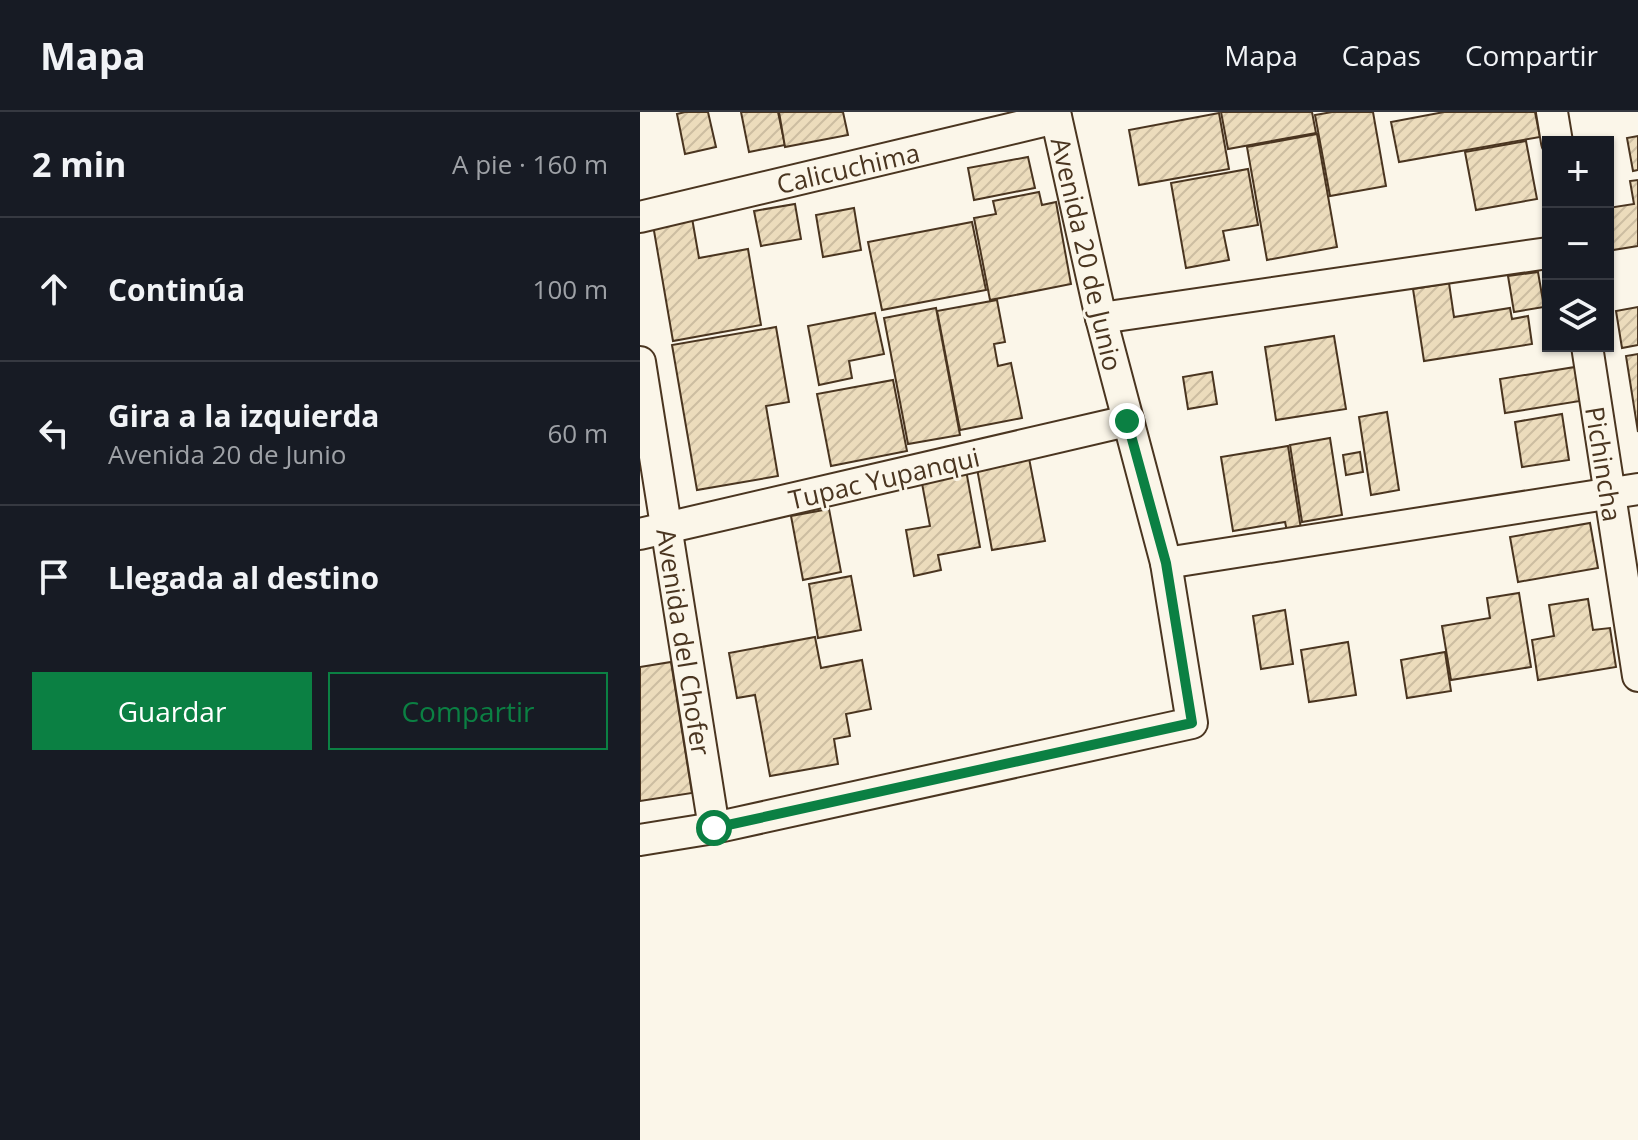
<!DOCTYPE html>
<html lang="es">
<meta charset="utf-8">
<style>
:root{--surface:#171b24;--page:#242831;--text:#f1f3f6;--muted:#9ea1a6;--line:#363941;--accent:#0b8043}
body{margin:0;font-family:"Open Sans",sans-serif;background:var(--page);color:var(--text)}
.controls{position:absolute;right:24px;top:24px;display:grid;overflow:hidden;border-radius:0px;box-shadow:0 2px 6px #0004}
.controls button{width:72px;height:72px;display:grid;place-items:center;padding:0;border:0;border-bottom:2px solid var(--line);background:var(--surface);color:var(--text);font:40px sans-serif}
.stop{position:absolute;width:24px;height:24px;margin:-18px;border:6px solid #0b8043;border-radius:50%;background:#fff}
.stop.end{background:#0b8043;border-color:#fff;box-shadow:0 2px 8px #0008}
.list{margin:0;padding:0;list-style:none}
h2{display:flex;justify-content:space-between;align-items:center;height:104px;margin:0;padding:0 32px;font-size:34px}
h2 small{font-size:26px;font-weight:400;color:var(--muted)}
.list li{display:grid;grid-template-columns:52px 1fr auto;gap:24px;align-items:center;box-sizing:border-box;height:144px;padding:0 32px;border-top:2px solid var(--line)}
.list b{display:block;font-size:30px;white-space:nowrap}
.list p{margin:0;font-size:26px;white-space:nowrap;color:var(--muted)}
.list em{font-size:26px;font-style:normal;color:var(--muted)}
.actions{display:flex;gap:16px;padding:24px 32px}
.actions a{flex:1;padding:18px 0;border:2px solid var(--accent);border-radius:0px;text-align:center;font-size:28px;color:var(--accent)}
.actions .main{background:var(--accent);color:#fff}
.icon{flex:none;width:44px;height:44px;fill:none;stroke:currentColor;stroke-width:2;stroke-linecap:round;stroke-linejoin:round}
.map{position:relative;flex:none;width:998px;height:1028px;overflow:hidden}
header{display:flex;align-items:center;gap:48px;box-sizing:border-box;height:112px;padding:0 40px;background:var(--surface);border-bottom:2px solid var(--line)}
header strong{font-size:38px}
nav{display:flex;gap:44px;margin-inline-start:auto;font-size:28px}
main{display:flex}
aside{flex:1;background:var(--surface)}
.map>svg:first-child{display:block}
</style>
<header>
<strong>Mapa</strong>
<nav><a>Mapa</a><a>Capas</a><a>Compartir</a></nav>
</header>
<main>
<aside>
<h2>2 min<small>A pie · 160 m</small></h2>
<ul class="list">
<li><svg class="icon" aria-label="ahead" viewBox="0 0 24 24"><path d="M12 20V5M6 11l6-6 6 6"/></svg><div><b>Continúa</b></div><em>100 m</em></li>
<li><svg class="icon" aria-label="left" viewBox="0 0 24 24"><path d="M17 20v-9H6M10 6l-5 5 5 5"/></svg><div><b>Gira a la izquierda</b><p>Avenida 20 de Junio</p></div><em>60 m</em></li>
<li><svg class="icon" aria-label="arrive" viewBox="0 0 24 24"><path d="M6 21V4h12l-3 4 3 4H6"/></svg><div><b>Llegada al destino</b></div></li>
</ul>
<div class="actions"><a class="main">Guardar</a><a>Compartir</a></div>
</aside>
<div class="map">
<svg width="998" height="1028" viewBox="0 0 998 1028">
<defs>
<pattern id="building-hatch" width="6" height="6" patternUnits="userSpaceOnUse" patternTransform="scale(2)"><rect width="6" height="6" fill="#ecdcbc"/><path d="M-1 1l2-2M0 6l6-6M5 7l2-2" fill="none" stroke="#ccbda1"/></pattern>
</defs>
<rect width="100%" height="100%" fill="#fbf6e9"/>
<g fill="url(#building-hatch)" stroke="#4a3520" stroke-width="2">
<path d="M45 0H68L76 35 45 42 37 2Z"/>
<path d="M101 0H138L145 33 109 40Z"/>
<path d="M139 0H203L208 23 145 35Z"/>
<path d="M581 0H672L676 21 588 37Z"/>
<path d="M692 0H733L746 74 690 84 675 3Z"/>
<path d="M804 0H895L900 25 759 50 751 10Z"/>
<path d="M579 1 589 57 499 73 489 18Z"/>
<path d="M677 22 697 135 627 148 607 35Z"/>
<path d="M998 24V58L993 59 987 26Z"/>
<path d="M886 29 897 87 836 98 825 40Z"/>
<path d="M388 45 395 76 334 88 328 56Z"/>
<path d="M608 57 618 113 583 119 589 148 546 156 531 71Z"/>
<path d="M998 68V134L973 138 968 96 994 92 990 69Z"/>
<path d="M399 80 402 93 416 90 431 172 350 188 334 106 356 102 353 89Z"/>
<path d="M155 92 161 127 121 134 114 99Z"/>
<path d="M214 96 221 138 183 145 176 103Z"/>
<path d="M52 106 59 146 108 137 121 213 33 229 13 113Z"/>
<path d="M332 110 346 178 242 198 228 130Z"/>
<path d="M898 160 904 195 874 200 868 164Z"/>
<path d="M809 171 814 205 870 196 872 207 888 204 892 232 784 249 773 177Z"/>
<path d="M357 188 365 230 354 232 358 254 371 251 382 306 320 318 297 199Z"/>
<path d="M998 195V233L982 236 976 199Z"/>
<path d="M296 196 320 323 268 332 244 206Z"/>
<path d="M235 201 244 242 209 249 212 266 179 273 168 214Z"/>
<path d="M136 215 149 290 126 294 138 364 57 378 32 233Z"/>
<path d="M694 224 706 297 636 308 625 235Z"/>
<path d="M998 242V320L986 244Z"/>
<path d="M935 255 940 289 865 301 860 267Z"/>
<path d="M572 260 577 292 548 297 543 265Z"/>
<path d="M253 268 267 339 191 354 177 282Z"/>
<path d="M747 300 759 378 731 383 719 305Z"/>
<path d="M922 302 929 348 882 355 875 310Z"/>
<path d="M690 326 702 403 662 410 650 333Z"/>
<path d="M648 334 661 417 647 419 645 410 593 419 581 345Z"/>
<path d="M720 340 723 360 706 363 703 343Z"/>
<path d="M388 341 405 429 352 438 336 351Z"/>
<path d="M326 358 340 435 298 443 301 458 274 464 266 418 290 414 281 366Z"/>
<path d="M189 397 201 460 163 468 151 404Z"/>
<path d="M950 411 958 456 878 470 870 425Z"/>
<path d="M211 464 221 518 178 526 169 472Z"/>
<path d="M879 481 891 555 811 568 802 514 850 506 847 486Z"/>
<path d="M948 487 953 518 970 516 976 555 898 568 892 528 914 524 909 493Z"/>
<path d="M645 498 653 552 621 557 613 504Z"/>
<path d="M175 525 181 556 222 548 231 597 206 602 210 624 194 627 198 652 130 664 115 583 97 586 89 541Z"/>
<path d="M708 530 716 583 669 590 661 538Z"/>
<path d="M805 540 811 579 767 586 761 548Z"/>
<path d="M31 550 52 681 0 689V555Z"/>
</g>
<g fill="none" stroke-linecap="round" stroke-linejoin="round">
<defs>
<g id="minor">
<path d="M912 0 917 30"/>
<path d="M0 105 416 6"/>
<path d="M461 206 908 141"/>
<path d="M947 234 998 564"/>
<path d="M0 250 74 716"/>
<path d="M0 422 487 309"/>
<path d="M526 451 998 377"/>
<path d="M0 728 74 716 552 611 526 451 461 206 415 0"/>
</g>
</defs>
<use href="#minor" stroke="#4a3520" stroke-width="34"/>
<use href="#minor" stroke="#fbf6e9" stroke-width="30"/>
</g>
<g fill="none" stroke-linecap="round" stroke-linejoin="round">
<path stroke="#0b8043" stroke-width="10" d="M74 716 552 611 526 451 487 309"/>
</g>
<g text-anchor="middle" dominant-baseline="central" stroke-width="6" stroke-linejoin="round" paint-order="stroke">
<g font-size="26" fill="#4a3520" stroke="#fbf6e9">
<text transform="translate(208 56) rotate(-13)">Calicuchima</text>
<text transform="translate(447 142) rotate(77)">Avenida 20 de Junio</text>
<text transform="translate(964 352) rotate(81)">Pichincha</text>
<text transform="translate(244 366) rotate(-13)">Tupac Yupanqui</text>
<text transform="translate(44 530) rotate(81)">Avenida del Chofer</text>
</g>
</g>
</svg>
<div class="controls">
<button>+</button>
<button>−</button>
<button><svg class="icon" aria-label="layers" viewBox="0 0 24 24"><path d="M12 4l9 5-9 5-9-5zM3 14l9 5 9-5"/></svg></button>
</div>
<div class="stop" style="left:74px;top:716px"></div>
<div class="stop end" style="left:487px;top:309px"></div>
</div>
</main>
